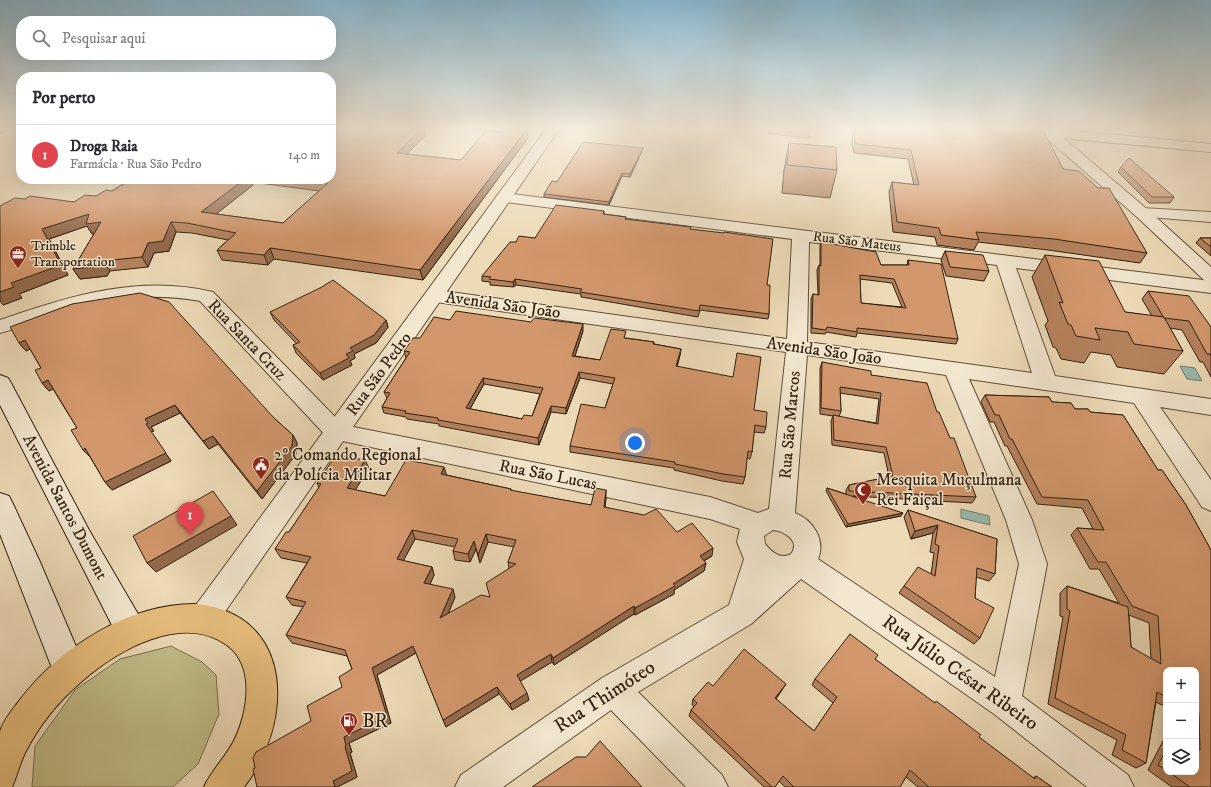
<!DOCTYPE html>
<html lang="pt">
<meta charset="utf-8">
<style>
:root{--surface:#fff;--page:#f7f7f7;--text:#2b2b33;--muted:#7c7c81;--line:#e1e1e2;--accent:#2563eb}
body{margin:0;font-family:"IM FELL DW Pica",serif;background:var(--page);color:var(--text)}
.controls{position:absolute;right:12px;bottom:12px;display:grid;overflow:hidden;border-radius:8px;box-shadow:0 4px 16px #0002}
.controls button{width:36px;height:36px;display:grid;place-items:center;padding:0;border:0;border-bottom:1px solid var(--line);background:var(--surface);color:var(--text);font:20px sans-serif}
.you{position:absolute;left:635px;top:443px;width:14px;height:14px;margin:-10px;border:3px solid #fff;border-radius:50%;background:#1a73e8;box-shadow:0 0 0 6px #1a73e833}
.badge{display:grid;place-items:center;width:26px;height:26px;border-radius:50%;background:var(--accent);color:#fff;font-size:13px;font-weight:700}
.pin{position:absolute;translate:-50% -33px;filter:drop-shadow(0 1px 2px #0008)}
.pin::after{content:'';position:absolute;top:21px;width:14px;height:12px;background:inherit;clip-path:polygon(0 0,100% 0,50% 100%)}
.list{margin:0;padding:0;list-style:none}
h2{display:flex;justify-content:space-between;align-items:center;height:52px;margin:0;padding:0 16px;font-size:17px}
h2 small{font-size:13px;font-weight:400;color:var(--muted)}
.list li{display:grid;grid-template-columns:26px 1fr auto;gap:12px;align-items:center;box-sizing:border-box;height:60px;padding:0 16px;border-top:1px solid var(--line)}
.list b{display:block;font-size:15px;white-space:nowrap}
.list p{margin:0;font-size:13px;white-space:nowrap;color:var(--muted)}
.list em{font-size:13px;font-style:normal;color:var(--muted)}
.icon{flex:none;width:22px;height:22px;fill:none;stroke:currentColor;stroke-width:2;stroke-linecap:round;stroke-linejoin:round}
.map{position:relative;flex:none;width:1211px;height:787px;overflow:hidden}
.search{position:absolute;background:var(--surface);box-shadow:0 4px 16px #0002;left:16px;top:16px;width:320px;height:44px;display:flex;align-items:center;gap:10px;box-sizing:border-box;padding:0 14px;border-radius:16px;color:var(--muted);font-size:15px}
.panel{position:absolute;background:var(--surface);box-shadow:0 4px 16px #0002;left:16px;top:72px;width:320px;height:112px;border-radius:16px}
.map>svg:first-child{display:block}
</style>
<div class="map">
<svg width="1211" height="787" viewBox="0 0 1211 787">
<rect width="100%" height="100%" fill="#eddab7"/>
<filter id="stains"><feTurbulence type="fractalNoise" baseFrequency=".005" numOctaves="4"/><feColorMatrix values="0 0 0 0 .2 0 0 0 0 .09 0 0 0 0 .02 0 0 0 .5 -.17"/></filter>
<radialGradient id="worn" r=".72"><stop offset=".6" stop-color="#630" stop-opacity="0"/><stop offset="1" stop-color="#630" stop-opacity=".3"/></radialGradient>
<path fill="#c0bd89" stroke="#786f4c" d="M171 646 202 662 216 675 219 714 198 764 173 787H32L35 746 75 690 120 659Z"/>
<g fill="#99bbad" stroke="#6f7d6e">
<path d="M1180 366 1195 368 1202 381 1187 379Z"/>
<path d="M961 509 989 516 990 525 961 518Z"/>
</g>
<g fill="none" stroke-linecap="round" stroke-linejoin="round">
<defs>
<g id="minor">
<path d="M503 193 1211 281V293L1016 268 1055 376 1211 399V415L1160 407 1211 480V511L1202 507 1134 403 969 379 1032 520 1047 564 1022 696 1128 775 1134 787H1087L994 714 801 579 751 624 638 692 722 775 728 787H686L611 710 503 787H455L461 775 602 678 729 605 744 559 737 542 740 529 710 519 328 438 200 301C151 292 105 298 58 313 39 319 20 328 0 333V320C69 296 139 274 213 292L343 425 710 497 758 513 769 509 786 352 436 302 429 300 427 296 429 292 436 290 787 339 792 239 498 201 495 198 498 195ZM809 242 997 265 1032 373 807 342ZM807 355 946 375 1006 520 1019 564 995 677 818 559C826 540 813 520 795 513ZM773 530C784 531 801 541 791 554 780 560 772 552 765 544L764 536Z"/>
<path d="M1142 208 1211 212V222L1136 216 1134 213 1136 210Z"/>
</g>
<g id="tertiary">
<path d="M547 128H560L213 629 203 633 193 629 188 619 193 609Z"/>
<path d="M1049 129 1054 130 1148 210 1211 267V282L1205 281 1136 216 1044 136 1042 133 1044 130Z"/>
</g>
<g id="secondary">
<path d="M992 128H1043L1211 144V152L998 132Z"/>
<path d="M0 375 8 378 11 383 89 530 142 621 146 631 142 641 131 645 120 641 0 405Z"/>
<path d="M0 493 9 496 13 504 40 562 86 670 81 681 70 686 59 681 50 663 0 534Z"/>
</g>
<path id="primary" d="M197 604C296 615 293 724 244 787H204C211 772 221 762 229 749 236 739 240 727 243 716 249 692 249 662 228 646 183 612 117 650 81 682 58 702 39 725 25 753 20 763 17 776 12 787H0C0 770 0 749 0 732 2 722 13 709 19 701 59 648 129 603 197 604Z"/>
<path id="trunk" d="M0 128H8L0 133Z"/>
</defs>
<use href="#minor" stroke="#604f39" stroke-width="2"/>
<use href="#tertiary" stroke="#604f39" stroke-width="2"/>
<use href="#secondary" stroke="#31210f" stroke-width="2"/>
<use href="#primary" stroke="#31210f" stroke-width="2"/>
<use href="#trunk" stroke="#31210f" stroke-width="2"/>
<use href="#minor" fill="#f3e7d0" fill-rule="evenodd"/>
<use href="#tertiary" fill="#f3e7d0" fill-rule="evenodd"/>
<use href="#secondary" fill="#f3e7d0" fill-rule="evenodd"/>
<use href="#primary" fill="#e6bd7c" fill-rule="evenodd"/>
<use href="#trunk" fill="#e6bd7c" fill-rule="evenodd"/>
</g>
<g fill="#b5825e" stroke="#31210f" fill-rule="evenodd">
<path d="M769 128H812L809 138 768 134Z"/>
<path d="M853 128H1042L1063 169 1147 253 1140 263 1048 250 978 242 974 250 937 245 935 237 893 232 889 192 892 182 914 185 908 159 854 153 852 145Z"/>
<path d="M527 129 528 138 423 280 274 259 268 265 222 260 217 250 228 240 192 233 176 232 169 251 154 253 148 267 110 271 107 276 80 279 73 269 94 234H92L87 226 49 239 68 275 19 294 22 298 3 305 25 199 74 202 96 196 112 191 131 179H331L426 135 407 154 461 160 501 132ZM252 182 319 191 283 223 216 214 253 185Z"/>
<path d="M789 143 837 170 830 198 782 193 784 170Z"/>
<path d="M643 148 642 151 630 177 622 176 609 205 544 197V194L557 182Z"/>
<path d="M1121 167 1174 197 1170 203H1149L1118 172Z"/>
<path d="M604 211V214L626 217V220L690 229 767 285 769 314 768 319 700 310 698 317 581 297V294L516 285 514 287 490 285V282L482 281V276L516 242 535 238Z"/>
<path d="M1200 238H1211V256L1196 243Z"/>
<path d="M821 242 881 265H907L908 260 958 339 956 344 857 333 856 337 826 332 825 334 811 333V299L813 294 818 295 817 270 819 265H820V246ZM860 279 892 283 902 307 861 303Z"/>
<path d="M945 251 989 271 984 281 946 276 941 260Z"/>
<path d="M1045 255 1125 312 1152 316 1142 299 1148 291 1211 327V377L1203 362H1200L1182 330 1170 328 1183 351 1164 374 1117 367 1111 355 1091 352 1084 363 1061 359 1056 348 1053 347 1045 325 1048 321 1032 277Z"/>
<path d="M270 312 386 320 388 327 376 343 354 354 355 358 350 361 352 365 323 380 296 353 293 345 297 344 274 320Z"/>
<path d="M450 320 583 331 575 356 600 360 626 338 654 342V344L681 349 680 355 677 366 754 410 766 427 764 433 754 432 752 452 750 459 747 458 745 477 743 484 722 481 674 470V468L570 452V446L605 408 613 384 580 378 566 414 551 412 539 445 439 426V424L407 419 406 417 384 413 382 407 387 398 384 392 406 358 404 351 420 338ZM484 384 540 394 532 416 522 419 470 409Z"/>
<path d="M19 343 274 418 293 435 297 443 296 454 262 499 218 444 209 449 180 413 151 427 154 431 151 432 171 461 112 490 105 482 90 457 83 450 77 428 53 389 49 391 42 383 41 368 30 349 26 351Z"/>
<path d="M822 362 871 375 937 412 950 438 976 497 972 503 853 496 901 516 846 527 826 491 827 488 846 494V490L849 485 889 477 884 453 832 445 831 421 833 416 820 414V368ZM840 393 879 399 876 423 839 417 841 411Z"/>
<path d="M985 395 1049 397 1052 402 1071 403 1075 409H1088L1090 412 1123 415 1158 470H1162L1186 505 1211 550V787H1172L1148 770 1164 739 1166 738V772H1196V670H1166V707L1156 702 1146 763 1136 768 1112 755 1117 740 1048 704 1063 617 1060 616V593L1067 586 1119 603 1099 569H1090L1071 535 1077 528 1093 529 1082 508 1037 504 1007 446H1005L994 422H990L981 402ZM1129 615 1149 623 1151 659 1131 647Z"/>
<path d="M369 468 355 490 385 496 446 475 511 489V491L591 505 606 498 605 507 677 532 712 556 704 561 706 563 704 571 674 590V594L635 615 634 614 554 665 552 662 520 681 529 700 512 710 499 694 446 727 416 653 377 675 391 723 349 743 352 752 350 753 357 777 339 786 255 768 311 721 342 687 352 669 347 656 292 643 286 635 303 607 292 605 286 597 307 563 281 558 275 549 289 532 319 488 317 483ZM415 539 455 547 453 551 455 560 470 562 476 549 480 563 488 542 514 547 508 562 509 568 490 597 448 614 455 597 430 584 434 575 432 567 403 561Z"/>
<path d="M908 510 997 539 995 574 989 581 976 577 975 598 980 638 974 644 899 593 904 586 931 574 934 553 930 552 933 533 911 539 904 517Z"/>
<path d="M875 659 1033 778 1036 776 1052 787H918L906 777 900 787H785L779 781 775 787H764L689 716 691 710 694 707 692 705 693 699 713 686 782 690 776 699 814 731 833 703 812 685 815 679Z"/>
</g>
<g fill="#946a4c" stroke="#31210f">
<path d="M422 128H424L426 135 399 162 397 153Z"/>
<path d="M527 129 528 138 423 280 420 270Z"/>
<path d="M643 148 642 151 630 177V174Z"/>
<path d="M622 173V176L609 205V202Z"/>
<path d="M245 179H251L253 185 206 222 201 212Z"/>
<path d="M89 214 101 222 107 232 92 234 87 226 49 239 68 275 19 294 22 298 3 305 0 301V292L11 283 42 229Z"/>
<path d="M171 222 176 232 169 251 154 253 148 267 142 257 148 243Z"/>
<path d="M270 248 274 259 268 265 264 255Z"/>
<path d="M103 261 110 271 107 276 80 279 73 269Z"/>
<path d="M515 279 516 285 514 287 513 282Z"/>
<path d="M386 320 388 327 376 343 354 354 355 358 350 361 352 365 323 380 320 373 346 354 350 348Z"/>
<path d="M583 324V331L573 362 572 356Z"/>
<path d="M25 340 31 348 26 351 19 343Z"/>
<path d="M681 349 680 355 676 372V366Z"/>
<path d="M579 372 580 378 566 414V408Z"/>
<path d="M483 378 484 384 467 414 466 408Z"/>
<path d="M48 380 55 388 49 391 42 383Z"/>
<path d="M175 405 180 413 151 427 154 431 151 432 171 461 112 490 105 482 146 424 145 419Z"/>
<path d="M551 406V412L539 445 538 438Z"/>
<path d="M293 435 297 443 296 454 262 499 257 491Z"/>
<path d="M213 436 218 444 209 449 203 441Z"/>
<path d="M85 448 92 456 90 457 83 450Z"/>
<path d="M365 460 369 468 351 497 347 488Z"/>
<path d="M444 467 447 476 441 474Z"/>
<path d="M606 490V498L604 515V507Z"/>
<path d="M903 513 901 516 846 527 848 524Z"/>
<path d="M231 516 237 525 156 572 147 563Z"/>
<path d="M938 525 933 533 911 539 915 531Z"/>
<path d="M412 530 415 539 400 567 397 559Z"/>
<path d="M486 534 488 542 480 563 478 555Z"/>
<path d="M474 541 476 549 470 562 468 554Z"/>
<path d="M713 548 712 556 698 564 700 556Z"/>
<path d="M706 563 704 571 674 590V594L635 615V608Z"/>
<path d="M432 567 434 575 427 591 424 583Z"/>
<path d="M453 589 455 597 443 626 440 618Z"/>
<path d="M634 606V614L554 665 553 658Z"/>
<path d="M413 646 416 653 377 675 391 723 349 743 352 752 350 753 357 777 339 786V787H335L333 781 345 747 344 737 372 668Z"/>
<path d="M551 654 552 662 519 682 517 675Z"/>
<path d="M786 684 782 690 772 704 775 698Z"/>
<path d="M497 687 499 694 446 727 443 720Z"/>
<path d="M527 693 529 700 512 710 510 704Z"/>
</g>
<g fill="#d3976d" stroke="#31210f" fill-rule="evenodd">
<path d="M331 128H422L397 153 461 160 486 130 501 132 504 128H515L527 129 420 270 270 248 264 255 217 250 236 233 187 223 171 222 163 241 148 243 142 257 103 261 101 266 73 269 101 222 86 224 89 214 42 229 61 265 11 283 14 287 0 292V206L15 198 25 199 30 196 74 202 85 195 96 196 106 190 112 191 131 179H245L201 212 283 223 328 183 296 179H331Z"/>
<path d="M855 128H1042L1063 169 1079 171 1098 188H1109L1147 253 1054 239 976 232 979 240 941 235 939 228 897 222 892 182 919 185 911 150 856 144 854 136Z"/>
<path d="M583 142 643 148 630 174 622 173 609 202 544 194 552 181 557 182Z"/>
<path d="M789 143 836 147 837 170 787 165Z"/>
<path d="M1129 158 1174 197H1152L1121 167Z"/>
<path d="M556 205 604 211 603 214 626 217 625 219 691 227 690 229 724 233V232L773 239 767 285H770L769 314 700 305 699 311 580 292 582 289 515 279 513 282 489 279 491 277 482 276 510 242H516L519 236 535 238Z"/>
<path d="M1200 238H1211V247Z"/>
<path d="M821 242 876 252 881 265H909L908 260 941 264 958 339 857 328V332L827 327 826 330 812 328 813 294 819 295V265L821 266ZM860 275 894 279 906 308 861 303Z"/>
<path d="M945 251 983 255 989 271 950 267Z"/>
<path d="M1045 255 1099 261 1125 312 1164 317 1183 351 1134 344 1128 332 1095 328 1100 340 1076 336 1071 325 1068 324 1059 302 1063 303Z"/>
<path d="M333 280 386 320 374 335 350 348 353 351 346 354 349 358 320 373 293 345 300 342 270 312 320 288Z"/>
<path d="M1148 291 1189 296 1211 327V356L1210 354H1207L1189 321 1164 318Z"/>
<path d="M140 293 169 302 274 418 293 435 292 446 257 491 213 436 203 441 175 405 145 419 148 423 146 424 166 453 105 482 85 448 83 450 71 430 77 428 48 380 42 383 35 370 41 368 25 340 19 343 10 327 72 304Z"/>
<path d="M456 311 531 322 534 318 583 324 572 356 600 360 611 329 626 331 624 338 654 342 653 344 681 349 676 366 733 377 737 353 761 357 754 410 767 412 766 427 755 425 752 452 748 451 745 477 723 474 675 464V462L570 446 581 404 605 408 615 378 579 372 566 408 551 406 538 438 438 420V418L405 413 406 411 382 407 390 393 384 392 410 352 404 351 413 338H420L434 317 450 320ZM483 378 543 388 532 416 524 415 522 419 466 408Z"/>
<path d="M822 362 871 371V375L927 383 937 412H939L950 438H954L976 497 849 491V485L893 476 886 447 834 440 833 415 878 424 881 393 840 387 841 411 821 408Z"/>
<path d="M985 395 1049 397 1052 402 1071 403 1075 409H1088L1090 412 1123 415 1158 470H1162L1186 505 1211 550V787H1190L1169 772H1196V748L1200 750 1199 713 1196 712V670H1166V697L1157 692 1146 763 1122 750 1126 735 1055 698 1070 611 1067 609V586L1128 607 1131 647 1161 664 1158 616 1132 606 1106 562H1098L1077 528 1104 530 1088 500 1042 497 1012 439H1010L999 415H995Z"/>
<path d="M336 455 365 460 347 488 385 496 406 460 444 467 441 474 511 489 510 490 591 505 595 488 606 490 604 507 644 515 656 509 677 532 692 523 713 548 700 556 706 563 673 584 675 586 635 608 634 606 553 658 551 654 517 675 527 693 510 704 497 687 443 720 413 646 372 668 387 716 344 737 346 746 345 747 352 771 333 781 335 787H257L253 769 255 768 253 758 256 752 311 721 307 706 342 687 339 677 352 669 345 650 286 635 306 602 286 597 311 557 275 549 286 532H289L321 484 317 483ZM412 530 458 539 453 551 468 554 474 541 478 555 486 534 516 540 508 562 516 564 486 583 490 597 481 595 440 618 453 589 424 583 432 567 397 559Z"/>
<path d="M827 488 903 513 848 524Z"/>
<path d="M213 491 231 516 147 563 133 536Z"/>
<path d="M908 510 997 539 995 574 977 568 975 598 994 608 980 638 904 586 918 567 935 576 939 546 935 544 938 525 915 531Z"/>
<path d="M850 634 878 655 875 659 935 703 936 701 981 735 979 737 1035 779 1036 776 1052 787H929L910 770 900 787H794L783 776 775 787H772L691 710 697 703 693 699 708 682 713 686 744 649 786 684 775 698 814 731 837 697 815 679Z"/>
<path d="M600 741 642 787H532L576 757H586Z"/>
<path d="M1166 750V770L1158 765Z"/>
</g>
<linearGradient id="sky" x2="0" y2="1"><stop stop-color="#88b7d0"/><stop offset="0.54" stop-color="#f7eedf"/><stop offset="1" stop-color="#f7eedf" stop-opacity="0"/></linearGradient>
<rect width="1211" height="238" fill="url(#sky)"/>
<defs>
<symbol id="office-pin" viewBox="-11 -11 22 30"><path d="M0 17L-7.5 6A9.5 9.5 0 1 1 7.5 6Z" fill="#8f2418" stroke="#f3e7d0"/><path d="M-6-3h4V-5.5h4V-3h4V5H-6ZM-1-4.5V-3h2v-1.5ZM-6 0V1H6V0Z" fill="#fff"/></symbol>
<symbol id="civic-pin" viewBox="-11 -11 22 30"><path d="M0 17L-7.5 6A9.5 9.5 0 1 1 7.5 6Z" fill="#8f2418" stroke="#f3e7d0"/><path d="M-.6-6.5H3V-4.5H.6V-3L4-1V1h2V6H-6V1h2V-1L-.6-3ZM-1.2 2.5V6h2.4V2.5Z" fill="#fff"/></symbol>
<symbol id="mosque-pin" viewBox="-11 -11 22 30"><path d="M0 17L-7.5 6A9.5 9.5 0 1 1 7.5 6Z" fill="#8f2418" stroke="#f3e7d0"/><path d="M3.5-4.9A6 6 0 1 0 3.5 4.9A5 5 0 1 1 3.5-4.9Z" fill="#fff"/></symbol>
<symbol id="fuel-pin" viewBox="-11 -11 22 30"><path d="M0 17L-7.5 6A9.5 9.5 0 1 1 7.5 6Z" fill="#8f2418" stroke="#f3e7d0"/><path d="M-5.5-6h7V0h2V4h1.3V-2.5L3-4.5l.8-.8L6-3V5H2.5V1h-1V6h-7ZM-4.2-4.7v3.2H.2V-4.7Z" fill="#fff"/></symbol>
</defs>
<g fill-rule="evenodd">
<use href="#office-pin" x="8" y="244" width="20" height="27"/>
<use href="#civic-pin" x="251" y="455" width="20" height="27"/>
<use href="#mosque-pin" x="853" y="480" width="20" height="27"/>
<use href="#fuel-pin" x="339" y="711" width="20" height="27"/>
</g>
<g text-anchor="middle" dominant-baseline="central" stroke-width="3" stroke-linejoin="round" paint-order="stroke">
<g font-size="14" fill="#31210f" stroke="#f3e7d0">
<text transform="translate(857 242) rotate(7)">Rua São Mateus</text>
</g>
<g font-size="14" fill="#31210f" stroke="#f3e7d0" text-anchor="start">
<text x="31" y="246">Trimble<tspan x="31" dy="16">Transportation</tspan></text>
</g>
<g font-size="17" fill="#31210f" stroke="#f3e7d0">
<text transform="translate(503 305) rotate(8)">Avenida São João</text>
<text transform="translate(247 340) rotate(46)">Rua Santa Cruz</text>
<text transform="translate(824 351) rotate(8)">Avenida São João</text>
<text transform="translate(379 374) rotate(-54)">Rua São Pedro</text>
<text transform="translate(790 425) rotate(-85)">Rua São Marcos</text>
<text transform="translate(548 475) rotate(11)">Rua São Lucas</text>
<text transform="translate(65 507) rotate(62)">Avenida Santos Dumont</text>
</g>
<g font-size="17" fill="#31210f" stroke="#f3e7d0" text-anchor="start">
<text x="274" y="455">2º Comando Regional<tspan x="274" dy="20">da Polícia Militar</tspan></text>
<text x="876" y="480">Mesquita Muçulmana<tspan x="876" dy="20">Rei Faiçal</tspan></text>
</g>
<g font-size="20" fill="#31210f" stroke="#f3e7d0">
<text transform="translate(960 673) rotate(35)">Rua Júlio César Ribeiro</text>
<text transform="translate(605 697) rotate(-33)">Rua Thimóteo</text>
</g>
<g font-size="20" fill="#31210f" stroke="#f3e7d0" text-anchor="start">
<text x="362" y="721">BR</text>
</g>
</g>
<rect width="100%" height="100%" filter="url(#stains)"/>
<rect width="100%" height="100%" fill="url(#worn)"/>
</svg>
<div class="controls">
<button>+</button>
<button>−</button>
<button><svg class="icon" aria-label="layers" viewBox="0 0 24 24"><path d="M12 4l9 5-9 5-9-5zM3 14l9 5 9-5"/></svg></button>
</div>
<div class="you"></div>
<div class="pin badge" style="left:190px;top:535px;background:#e0444e">1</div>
<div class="search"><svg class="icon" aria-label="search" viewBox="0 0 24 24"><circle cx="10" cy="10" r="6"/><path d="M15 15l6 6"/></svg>Pesquisar aqui</div>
<section class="panel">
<h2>Por perto<small></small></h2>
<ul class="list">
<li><span class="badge" style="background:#e0444e">1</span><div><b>Droga Raia</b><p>Farmácia · Rua São Pedro</p></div><em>140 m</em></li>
</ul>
</section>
</div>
